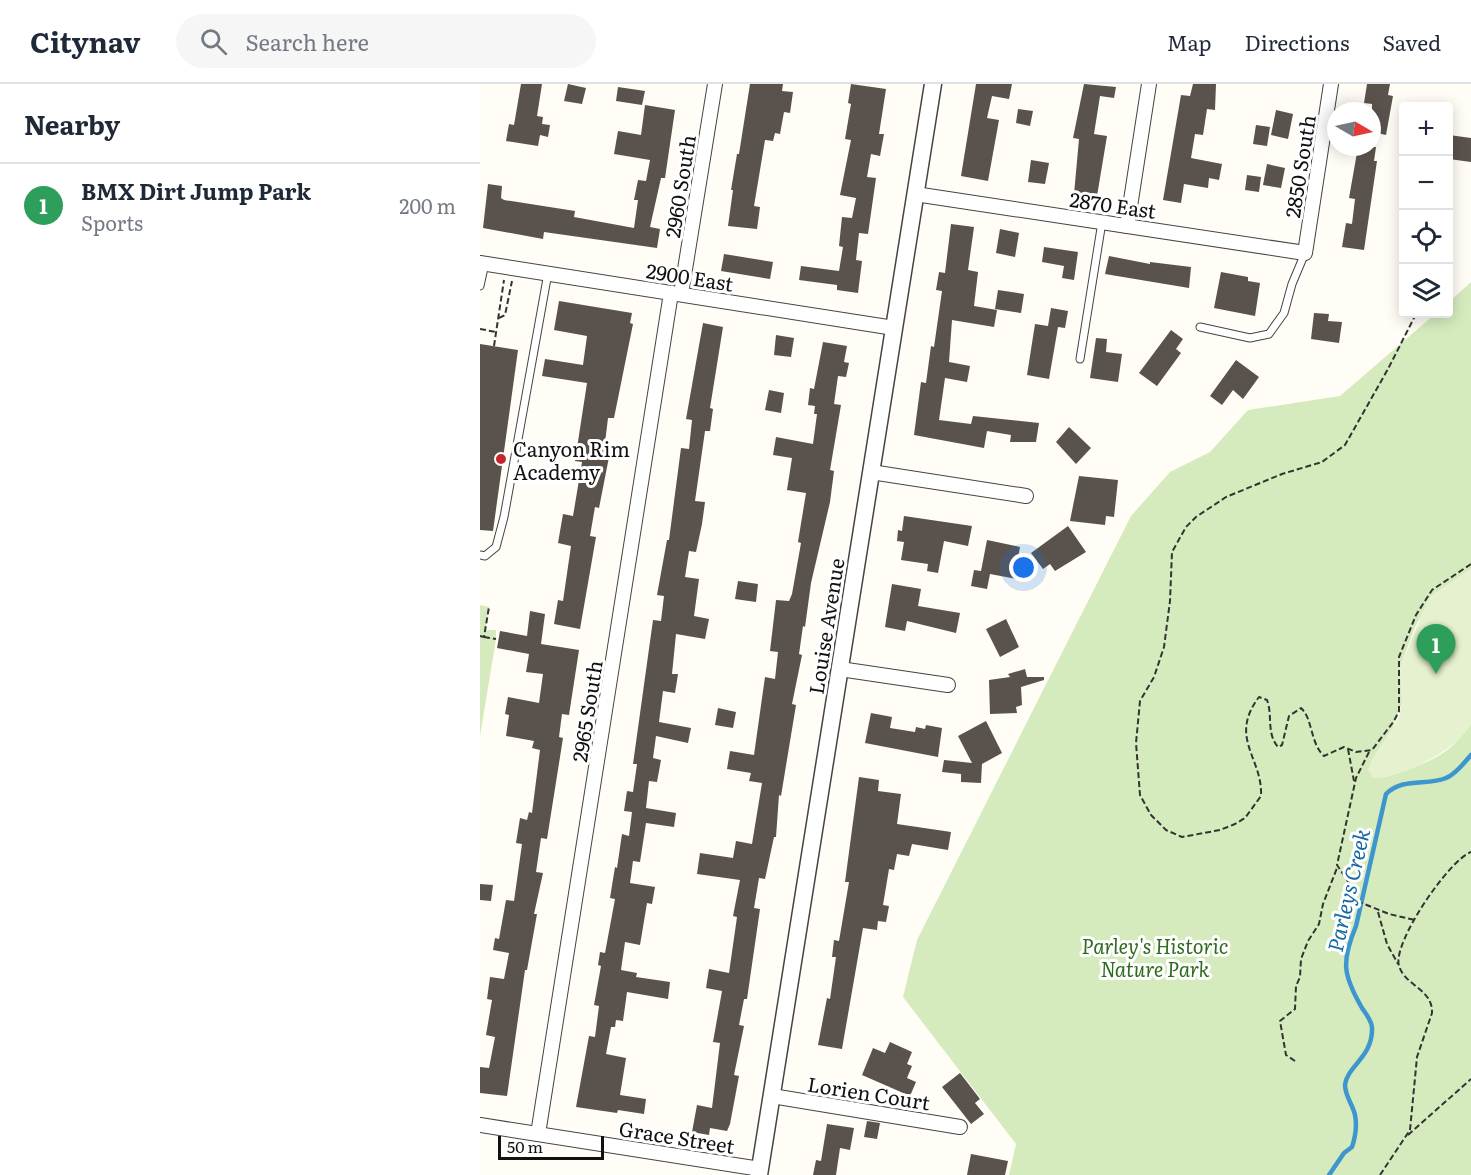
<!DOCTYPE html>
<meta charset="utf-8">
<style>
:root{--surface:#fff;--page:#f6f6f7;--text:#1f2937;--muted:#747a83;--line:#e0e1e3;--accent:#0b8043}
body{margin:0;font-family:Literata,serif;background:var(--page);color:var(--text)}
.controls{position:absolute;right:18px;top:18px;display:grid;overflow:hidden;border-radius:6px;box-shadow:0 3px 15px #0003}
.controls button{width:54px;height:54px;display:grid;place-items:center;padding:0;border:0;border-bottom:2px solid var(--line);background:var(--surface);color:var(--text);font:30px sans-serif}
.compass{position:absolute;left:847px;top:18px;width:54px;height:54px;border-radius:50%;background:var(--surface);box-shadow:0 3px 15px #0003;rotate:99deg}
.scale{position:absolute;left:18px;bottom:15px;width:106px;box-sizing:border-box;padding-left:6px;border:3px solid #111;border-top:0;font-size:16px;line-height:21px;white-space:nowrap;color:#111;-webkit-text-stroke:4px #fff;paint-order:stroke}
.you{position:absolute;left:544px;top:484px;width:21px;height:21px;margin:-15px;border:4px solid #fff;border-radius:50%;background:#1a73e8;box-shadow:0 0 0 9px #1a73e833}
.badge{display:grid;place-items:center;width:39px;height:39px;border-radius:50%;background:var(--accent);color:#fff;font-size:20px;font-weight:700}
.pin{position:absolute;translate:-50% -50px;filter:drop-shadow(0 2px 3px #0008)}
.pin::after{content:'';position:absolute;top:32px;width:21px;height:18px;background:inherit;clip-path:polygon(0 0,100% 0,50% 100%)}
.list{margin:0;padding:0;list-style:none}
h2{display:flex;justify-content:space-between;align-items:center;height:78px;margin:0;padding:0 24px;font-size:26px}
h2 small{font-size:20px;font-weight:400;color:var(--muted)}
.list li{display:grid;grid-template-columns:39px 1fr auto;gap:18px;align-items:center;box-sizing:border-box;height:84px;padding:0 24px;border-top:2px solid var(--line)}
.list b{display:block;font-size:22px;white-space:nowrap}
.list p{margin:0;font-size:20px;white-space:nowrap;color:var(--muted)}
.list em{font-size:20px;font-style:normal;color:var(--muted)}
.icon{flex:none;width:33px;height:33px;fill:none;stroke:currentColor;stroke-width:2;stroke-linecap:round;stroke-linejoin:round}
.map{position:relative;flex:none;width:991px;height:1091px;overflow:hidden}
header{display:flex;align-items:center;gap:36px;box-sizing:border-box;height:84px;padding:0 30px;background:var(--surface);border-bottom:2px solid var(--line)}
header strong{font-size:28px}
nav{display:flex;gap:33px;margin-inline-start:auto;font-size:21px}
.search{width:420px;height:54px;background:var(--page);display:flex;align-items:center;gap:15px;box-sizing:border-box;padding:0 21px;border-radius:33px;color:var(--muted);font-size:22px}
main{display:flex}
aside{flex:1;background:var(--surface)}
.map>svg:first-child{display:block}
</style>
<header>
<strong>Citynav</strong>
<div class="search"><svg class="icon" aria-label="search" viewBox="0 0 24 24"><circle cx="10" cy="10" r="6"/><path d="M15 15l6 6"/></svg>Search here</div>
<nav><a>Map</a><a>Directions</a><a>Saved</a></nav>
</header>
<main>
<aside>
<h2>Nearby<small></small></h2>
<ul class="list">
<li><span class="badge" style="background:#2e9e5b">1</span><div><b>BMX Dirt Jump Park</b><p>Sports</p></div><em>200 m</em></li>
</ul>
</aside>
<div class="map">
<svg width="991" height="1091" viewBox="0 0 991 1091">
<rect width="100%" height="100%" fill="#fffdf5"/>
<g fill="#d5ebbd">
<path d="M991 198V485L953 511 935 543 920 584 922 619 911 648 906 693C928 686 959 676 975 659 981 653 986 646 991 640V1091H529L536 1060 423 913 437 856 651 432 690 388 730 368 768 326 860 312 955 230H968L969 218Z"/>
<path d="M0 521 9 523 5 546H16V555L0 652Z"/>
</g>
<path fill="#e6f2cf" d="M991 485V640C985 647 979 656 972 661 956 674 914 696 893 694L888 686 892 675 918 635 922 619 920 584 947 518 952 511Z"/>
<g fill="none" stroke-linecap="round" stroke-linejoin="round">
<path stroke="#3f96cf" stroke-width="4.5" d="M849 1091 864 1069 872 1063C875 1054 877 1041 875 1031 873 1021 865 1012 865 1001 867 982 893 973 892 944 892 937 886 930 882 924 863 891 861 878 876 842L906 710C923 693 947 702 966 694 975 691 985 678 991 671"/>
</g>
<g fill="#5a524d">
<path d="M41 0H62L57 32 63 33 62 40 70 41 68 53 60 51 58 62 26 57 29 40 34 41Z"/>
<path d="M88 0 106 4 102 20 84 17Z"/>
<path d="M270 0H303L302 7 313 8 310 29 304 28 300 50 295 49 293 57 285 56 274 122 280 123 277 145 248 142 253 106H251L257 70H259Z"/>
<path d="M371 0 406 5 399 50H404L400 72 391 70 387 93 396 94 388 150 379 149 376 176 382 177 378 209 357 206V201L319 196 321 182 359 187 363 163 359 162 362 133 372 134 376 114 360 111 371 56 365 55 371 20 368 19Z"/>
<path d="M496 0H532L529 15 512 12 507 34 519 36 508 97 481 92Z"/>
<path d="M604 0 636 3 634 14 620 12 614 50 627 52 617 112 594 110 599 55 593 54Z"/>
<path d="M713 0H736L735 26 727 25 723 51 715 50 711 74 742 80 739 96 729 94 728 104 704 100 701 119 683 116 701 11 710 12Z"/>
<path d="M887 0H910L908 11 913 12 906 51 892 48V20L884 19Z"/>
<path d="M138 3 165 7 162 21 136 17Z"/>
<path d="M165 21 195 26 185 94H181L170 143 180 145 177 164 64 148 63 155 3 144 8 100 22 102 21 114 24 116 95 127 94 133 154 144 158 116H154L158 96 166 97 170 76 134 70 138 47 161 51Z"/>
<path d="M538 25 553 27 550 42 536 39Z"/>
<path d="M796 26 813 30 808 55 791 51Z"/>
<path d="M776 41 790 43 787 62 773 60Z"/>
<path d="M969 51 991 54V78L969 75Z"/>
<path d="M878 63H896L894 77H897L884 166 862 163 866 139 872 140 875 115 869 114Z"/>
<path d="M551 76 569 79 565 100 548 98Z"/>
<path d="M787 80 805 84 801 104 783 101Z"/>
<path d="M767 91 781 93 779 108 765 106Z"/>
<path d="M471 140 494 143 488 186 498 188 494 222 517 226 514 243 472 236 469 278 490 282 487 298 465 294 459 336 491 340 493 332 559 339 556 358H530L531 351 507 347 504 364 434 351 441 298 446 299 451 262 454 263 462 207 456 206 459 188 465 189Z"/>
<path d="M520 145 539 149 535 173 516 169Z"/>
<path d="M564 163 598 168 594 196 582 194 584 182 562 178Z"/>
<path d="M244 170 293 178 290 195 241 187Z"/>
<path d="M629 172 670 180V178L711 183 709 204 625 190Z"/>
<path d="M741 188 768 193V197L780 199 775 232 734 224Z"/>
<path d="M518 206 544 210 541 229 515 225Z"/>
<path d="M79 217 152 229 150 239 153 240 134 334H128L124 367 130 368 119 424 115 423 110 452 116 453 100 545 74 540 78 516 83 517 91 462 78 459 83 430 93 432 102 378 95 377 107 299 62 292 65 275 103 281 107 252 74 246Z"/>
<path d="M571 224 588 227 585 244 578 243 569 295 547 291 555 240 568 242Z"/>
<path d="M834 229 849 230 848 237 862 238 859 259 831 255Z"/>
<path d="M223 239 243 243 230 324 233 325 230 347H225L215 417 225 418 222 440 216 468 209 467 205 493 219 495 214 532 229 535 225 555 196 550 192 590H198L195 609 183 607 179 638 211 644 208 659 176 652 173 674 181 676 177 698 169 697 166 724 196 729 194 743 166 739 160 778 153 777 150 799 175 803 172 820 167 819 160 861 145 858 141 886 157 889 156 893 190 898 188 915 147 908 143 937 136 936 135 943H131L126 970 146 974 140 1011 166 1015 164 1030 138 1026 137 1029 96 1023 109 952 115 953 119 922 114 921 121 882 118 881 120 868 125 869 135 815 130 814 135 783 137 784 142 750 149 752 152 728 144 727 147 707 153 708 157 680H153L173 536 181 537 184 512 177 511 187 456H189L201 364 209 365 212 336 206 335Z"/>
<path d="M691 246 703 255 696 265 701 269 677 302 659 289Z"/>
<path d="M296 251 314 254 311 273 294 271Z"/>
<path d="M616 254 627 255 626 268 642 270 638 298 610 294Z"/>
<path d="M343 258 367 262 364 278 369 279 366 293 358 292 354 320 361 321 350 386 354 387 350 418 331 499 325 543 323 542 319 570 322 571 312 620 316 621 301 712 299 711 296 753H294L285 795 279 794 274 824 280 825 267 915H264L259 941 264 942 254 991 259 992 250 1040 247 1047 230 1044 229 1051 212 1048 217 1021 232 1024 240 959 233 958 242 907 226 904 229 885 249 889 257 833 253 832 260 796 217 790 220 769 253 774 256 757 272 760 282 699 269 697 271 689 247 685 250 667 274 671 285 593 295 595 298 568 290 567 296 516 309 517 312 510 321 459 318 458 326 409 307 406 312 374 293 371 296 353 333 360 337 330H334L335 322 328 321 330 304 334 305Z"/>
<path d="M0 260 38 266 13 447 0 446Z"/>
<path d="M756 276 779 293 763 315 753 306 742 321 730 312Z"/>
<path d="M289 306 304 309 301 329 285 326Z"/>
<path d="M589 343 611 364 596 380 576 358Z"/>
<path d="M599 392 638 396 634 433 626 432 625 441 590 437Z"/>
<path d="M424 432 492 442 488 462 464 457 458 489 447 487 448 480 421 476 424 458 417 457 418 446 422 447Z"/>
<path d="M588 442 606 468 575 487 570 480 563 485 551 469Z"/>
<path d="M507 456 540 463 537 479 546 472 542 496 510 490 507 505 491 502 494 486 501 487Z"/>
<path d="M258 497 278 500 276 518 255 515Z"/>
<path d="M412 500 441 505 438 522 480 529 476 549 427 537 425 547 405 543Z"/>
<path d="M50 527 65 530 61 560 99 566 89 631 82 630 79 653 83 654 67 755 61 754 56 788 63 789 54 830H57L47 886H45L27 1012 0 1009V983L9 984 15 953 6 951 12 916 7 915 10 893 24 895 29 869 13 866 15 854 19 855 26 816 34 817 42 760 36 759 40 734 47 736 49 728 52 729 60 666 52 664 54 657 26 652 29 631 25 630 28 613 59 619 63 590 46 588 49 570 17 564 20 547 47 552Z"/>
<path d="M526 535 539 563 520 573 506 545Z"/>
<path d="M545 585 547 593H564V596L541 603 542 621 536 623 537 629 510 630 509 596 530 593 528 590Z"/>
<path d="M238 624 256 628 253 644 235 641Z"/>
<path d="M391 629 412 633 410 644 435 648 436 643 445 645 446 641 462 644 458 673 385 659Z"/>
<path d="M506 637 522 669 502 680 501 699 481 698V690L462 688 464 676 492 679 478 652Z"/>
<path d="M379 693 399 696 398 707 421 710 417 740 471 748 468 766 432 760 429 772 417 770 414 786 409 785 403 821 409 822 406 838 398 837 397 846 383 844 362 965 338 961 347 914 350 915 356 873H352L354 856 359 857 369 798H365Z"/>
<path d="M0 800 13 801 11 817 0 816Z"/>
<path d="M410 958 432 968 427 980 432 982 427 994 436 998 430 1012 382 991 393 964 405 969Z"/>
<path d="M480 989 500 1015 495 1019 504 1030 491 1040 462 1003Z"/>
<path d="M387 1037 400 1039 397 1055 384 1053Z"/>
<path d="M347 1040 374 1044 370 1066 360 1064 356 1091H333L336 1076 341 1077Z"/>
<path d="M491 1070 528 1077 525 1091H487Z"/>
</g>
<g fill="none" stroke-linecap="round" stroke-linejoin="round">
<defs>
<g id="service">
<path d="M0 202 5 179"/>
<path d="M720 243 770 254 789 250 804 229 812 200 825 169"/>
<path d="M600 275 622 138"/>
<path d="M0 471 5 472 16 463 24 433 68 189"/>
</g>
<g id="minor">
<path d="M435 110 825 169 851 0"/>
<path d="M647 142 669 0"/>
<path d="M0 179 414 244"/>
<path d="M201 210 235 0"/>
<path d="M391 388 546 412"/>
<path d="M360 585 468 601"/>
<path d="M292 1012 480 1043"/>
<path d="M0 1041 280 1085"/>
<path d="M58 1050 191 209"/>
</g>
<path id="tertiary" d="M279 1091 453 0"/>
</defs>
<use href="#service" stroke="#444" stroke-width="9"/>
<use href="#minor" stroke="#444" stroke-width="16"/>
<use href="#tertiary" stroke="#444" stroke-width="19"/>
<g stroke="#333" stroke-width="2" stroke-dasharray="6 3" stroke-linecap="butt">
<path d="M936 230 908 285 865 361 842 378 802 390 746 413 716 433 706 443 692 468 690 517 684 563 674 593 660 617 656 659 660 711 671 731 686 746 702 753 740 746 755 740 765 734 781 712C783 674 748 654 779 613L787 616C793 632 786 649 798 663L802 661 809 632 821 624C833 635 830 659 844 672L864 663 876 668 892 666 914 637 919 627V573L936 531 952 506 991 480"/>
<path d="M19 234 25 231 32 197"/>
<path d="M0 245 16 248"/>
<path d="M14 262 24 196"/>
<path d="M0 552 4 553 9 523"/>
<path d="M4 553 16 555"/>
<path d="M868 665 874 697"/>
<path d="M889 668 876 694 857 781 871 802 872 815 909 830 935 836"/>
<path d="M898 828 907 860 918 880"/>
<path d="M815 977 806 971 800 937 815 925 816 902 820 893 821 875 828 857 839 840 843 820 857 784"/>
<path d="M928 1051 991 995"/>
<path d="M900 1091 930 1046 937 973 952 929C953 905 925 902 919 882 912 859 969 776 991 768"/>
</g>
<use href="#service" stroke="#fff" stroke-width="7"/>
<use href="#minor" stroke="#fff" stroke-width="14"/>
<use href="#tertiary" stroke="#fff" stroke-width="16"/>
</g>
<circle fill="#c4262e" stroke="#fff" stroke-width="2" cx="21" cy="375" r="6"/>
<g text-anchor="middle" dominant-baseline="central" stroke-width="6" stroke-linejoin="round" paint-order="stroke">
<g font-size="20" fill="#111" stroke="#fff">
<text transform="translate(819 82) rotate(-81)">2850 South</text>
<text transform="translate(199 102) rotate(-81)">2960 South</text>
<text transform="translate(633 120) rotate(8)">2870 East</text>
<text transform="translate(210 192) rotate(9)">2900 East</text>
<text transform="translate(345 542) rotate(-81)">Louise Avenue</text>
<text transform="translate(106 627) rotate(-81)">2965 South</text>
<text transform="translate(389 1008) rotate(9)">Lorien Court</text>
<text transform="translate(197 1052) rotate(9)">Grace Street</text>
</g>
<g font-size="20" fill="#111" stroke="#fff" text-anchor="start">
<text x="33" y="364">Canyon Rim<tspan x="33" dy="23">Academy</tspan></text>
</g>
<g font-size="20" font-style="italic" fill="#2f6b1f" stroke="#fff">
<text x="675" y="861">Parley's Historic<tspan x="675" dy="23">Nature Park</tspan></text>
</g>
<g font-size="21" font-style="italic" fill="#1768a6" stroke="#fff">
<text transform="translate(867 806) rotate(-77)">Parleys Creek</text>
</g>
</g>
</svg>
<div class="controls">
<button>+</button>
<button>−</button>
<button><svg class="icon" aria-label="locate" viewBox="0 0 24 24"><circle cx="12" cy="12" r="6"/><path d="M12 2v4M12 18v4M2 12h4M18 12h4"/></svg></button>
<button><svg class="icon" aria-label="layers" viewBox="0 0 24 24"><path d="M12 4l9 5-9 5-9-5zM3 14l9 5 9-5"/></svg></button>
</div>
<svg class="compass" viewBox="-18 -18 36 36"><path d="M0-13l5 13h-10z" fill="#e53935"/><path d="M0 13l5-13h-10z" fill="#747a83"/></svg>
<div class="scale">50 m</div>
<div class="you"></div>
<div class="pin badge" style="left:956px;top:590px;background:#2e9e5b">1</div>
</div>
</main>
